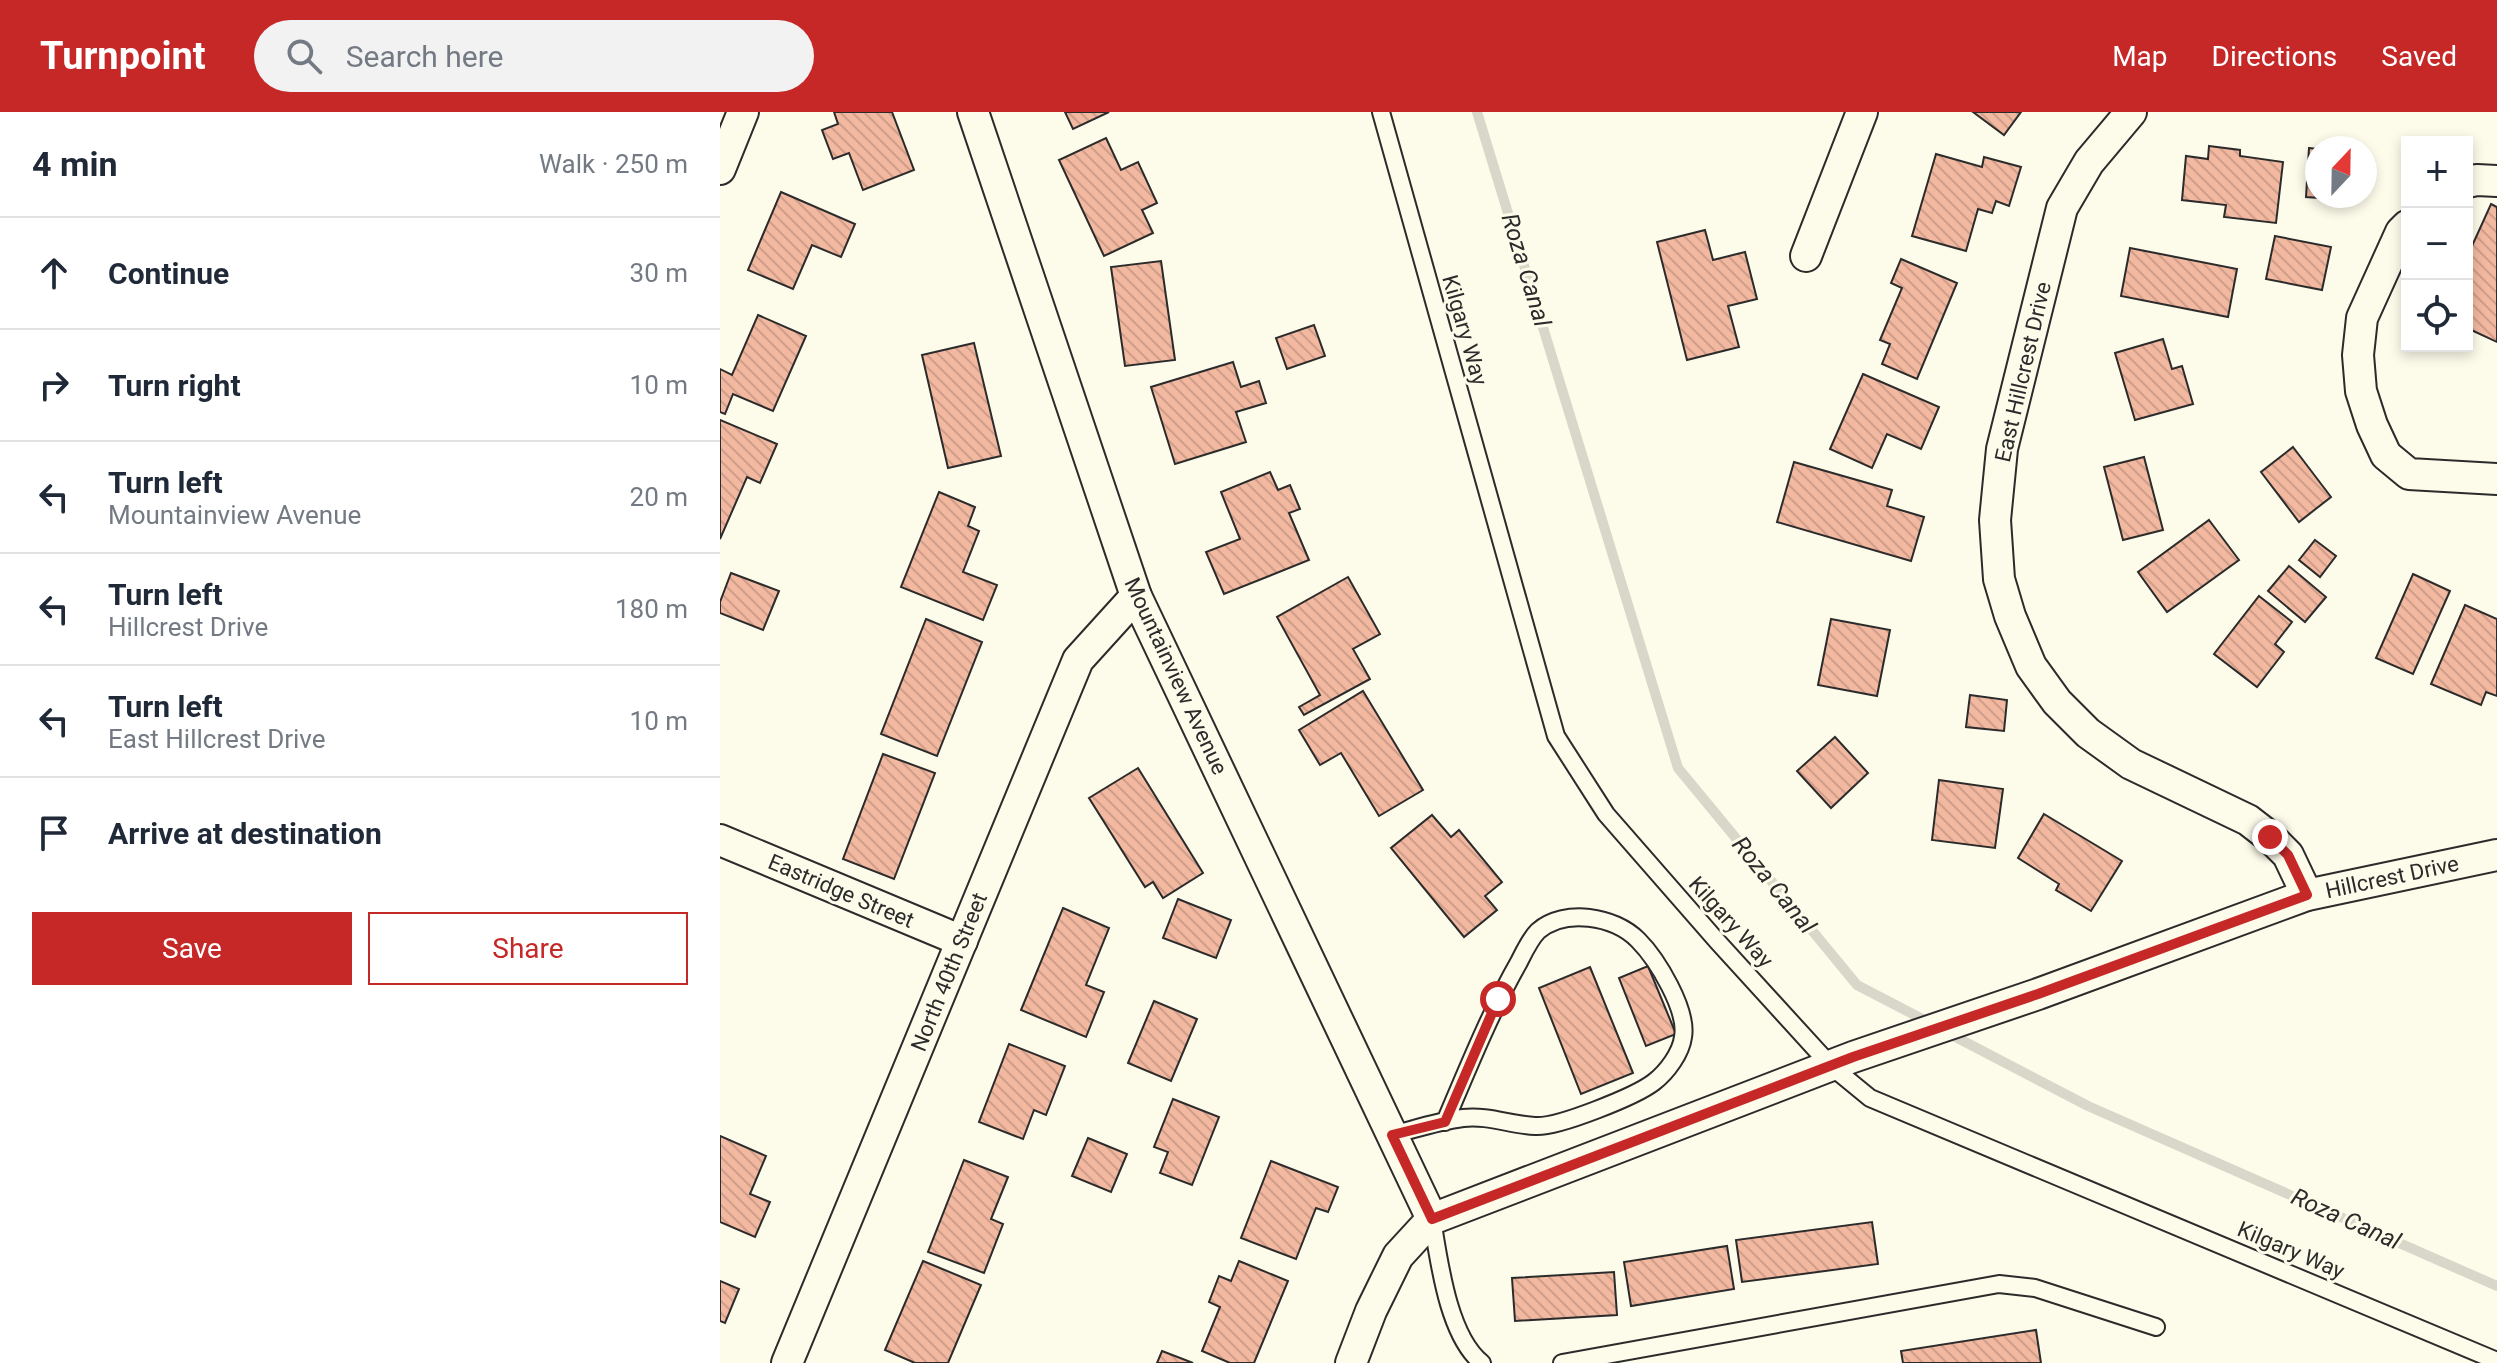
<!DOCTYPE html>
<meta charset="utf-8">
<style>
:root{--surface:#fff;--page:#f2f2f3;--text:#1f2937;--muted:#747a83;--line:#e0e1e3;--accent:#c62828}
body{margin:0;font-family:Roboto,sans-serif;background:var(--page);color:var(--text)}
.controls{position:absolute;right:24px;top:24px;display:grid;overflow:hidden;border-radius:0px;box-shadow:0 4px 12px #0003}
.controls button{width:72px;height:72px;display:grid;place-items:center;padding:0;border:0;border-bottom:2px solid var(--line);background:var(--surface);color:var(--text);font:40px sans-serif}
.compass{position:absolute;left:1585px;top:24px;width:72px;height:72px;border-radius:50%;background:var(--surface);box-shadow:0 4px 12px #0003;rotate:22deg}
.stop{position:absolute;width:24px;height:24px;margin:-18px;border:6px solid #c62828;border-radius:50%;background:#fff}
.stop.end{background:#c62828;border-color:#fff;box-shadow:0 2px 8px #0008}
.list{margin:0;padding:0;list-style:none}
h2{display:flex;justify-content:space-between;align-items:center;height:104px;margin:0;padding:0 32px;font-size:34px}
h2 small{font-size:26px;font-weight:400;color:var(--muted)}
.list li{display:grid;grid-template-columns:52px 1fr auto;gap:24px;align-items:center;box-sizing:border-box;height:112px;padding:0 32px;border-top:2px solid var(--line)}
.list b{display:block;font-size:30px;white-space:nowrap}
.list p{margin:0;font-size:26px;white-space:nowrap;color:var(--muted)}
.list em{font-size:26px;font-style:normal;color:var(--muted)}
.actions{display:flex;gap:16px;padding:24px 32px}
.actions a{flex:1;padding:18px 0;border:2px solid var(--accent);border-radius:0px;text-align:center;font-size:28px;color:var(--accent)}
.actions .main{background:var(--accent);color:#fff}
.icon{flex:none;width:44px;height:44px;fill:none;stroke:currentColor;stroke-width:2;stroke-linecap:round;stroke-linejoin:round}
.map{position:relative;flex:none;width:1777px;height:1251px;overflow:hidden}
header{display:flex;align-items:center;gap:48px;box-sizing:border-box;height:112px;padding:0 40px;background:var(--accent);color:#fff}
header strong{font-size:38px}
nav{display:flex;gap:44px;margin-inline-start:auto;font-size:28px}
.search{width:560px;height:72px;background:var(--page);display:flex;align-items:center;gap:20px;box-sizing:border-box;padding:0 28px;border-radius:44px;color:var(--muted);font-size:30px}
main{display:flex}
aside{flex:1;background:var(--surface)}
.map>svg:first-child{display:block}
</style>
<header>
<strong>Turnpoint</strong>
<div class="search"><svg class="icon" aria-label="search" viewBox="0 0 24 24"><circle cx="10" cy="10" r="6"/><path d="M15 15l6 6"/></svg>Search here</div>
<nav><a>Map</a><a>Directions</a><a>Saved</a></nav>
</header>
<main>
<aside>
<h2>4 min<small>Walk · 250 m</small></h2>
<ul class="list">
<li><svg class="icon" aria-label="ahead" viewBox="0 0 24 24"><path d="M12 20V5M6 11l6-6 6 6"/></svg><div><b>Continue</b></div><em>30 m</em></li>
<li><svg class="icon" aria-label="right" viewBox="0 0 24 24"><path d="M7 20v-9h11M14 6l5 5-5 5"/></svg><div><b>Turn right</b></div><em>10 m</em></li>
<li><svg class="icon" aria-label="left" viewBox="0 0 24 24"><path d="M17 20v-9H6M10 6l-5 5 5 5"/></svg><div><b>Turn left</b><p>Mountainview Avenue</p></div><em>20 m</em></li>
<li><svg class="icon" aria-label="left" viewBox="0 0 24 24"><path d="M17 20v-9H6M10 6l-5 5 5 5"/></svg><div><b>Turn left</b><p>Hillcrest Drive</p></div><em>180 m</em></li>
<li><svg class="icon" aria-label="left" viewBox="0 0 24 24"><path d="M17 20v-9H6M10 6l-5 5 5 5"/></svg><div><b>Turn left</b><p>East Hillcrest Drive</p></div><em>10 m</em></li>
<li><svg class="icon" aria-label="arrive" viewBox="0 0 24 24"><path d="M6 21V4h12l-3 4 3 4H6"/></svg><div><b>Arrive at destination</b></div></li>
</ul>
<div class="actions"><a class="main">Save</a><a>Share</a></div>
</aside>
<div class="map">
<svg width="1777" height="1251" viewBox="0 0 1777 1251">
<defs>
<pattern id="building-back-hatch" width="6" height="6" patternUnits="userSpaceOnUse" patternTransform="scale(2)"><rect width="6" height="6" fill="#f2b8a0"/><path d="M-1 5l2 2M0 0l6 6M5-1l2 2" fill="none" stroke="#d09e8a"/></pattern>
</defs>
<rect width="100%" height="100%" fill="#fdfbea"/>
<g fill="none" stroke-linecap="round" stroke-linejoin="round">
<g stroke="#d8d7c9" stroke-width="10">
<path d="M757 0 958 656 1137 873 1210 911"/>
<path d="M1228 921 1368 994 1777 1174"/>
</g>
</g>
<g fill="url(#building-back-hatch)" stroke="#2b2b2b" stroke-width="2">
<path d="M114 0H172L194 58 143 78 129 41 113 47 102 18 118 12Z"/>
<path d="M345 0H389L353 17Z"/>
<path d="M1253 0H1301L1284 23Z"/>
<path d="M386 26 401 58 418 50 437 91 422 98 433 121 384 144 339 48Z"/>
<path d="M1489 34 1520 38V44L1563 50 1556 111 1504 105 1506 93 1462 88 1466 44 1488 47Z"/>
<path d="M1589 36 1597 37V84H1629L1628 88 1586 85Z"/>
<path d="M1216 42 1262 55 1264 45 1301 55 1289 94 1276 89 1272 101 1258 97 1246 139 1192 124Z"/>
<path d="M61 80 135 112 121 145 92 133 73 177 28 158Z"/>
<path d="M1771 92 1777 95V230L1747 216V145Z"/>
<path d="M985 118 993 148 1025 140 1037 187 1008 194 1019 235 967 248 937 130Z"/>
<path d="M1555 124 1611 135 1602 178 1546 167Z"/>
<path d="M1410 136 1517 157 1508 205 1401 184Z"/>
<path d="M1181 147 1237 171 1197 267 1162 252 1170 232 1160 228 1182 176 1171 171Z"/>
<path d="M441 149 455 248 405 254 391 155Z"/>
<path d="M38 203 86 224 53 299 13 282 5 302 0 300V257L12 263Z"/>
<path d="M594 213 605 244 567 257 556 226Z"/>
<path d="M1443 227 1452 257 1462 254 1473 292 1415 308 1395 241Z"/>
<path d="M254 231 281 344 228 356 202 243Z"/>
<path d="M513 250 521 275 539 269 546 291 516 300 526 330 455 352 431 275Z"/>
<path d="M1143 262 1219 295 1201 337 1167 322 1152 356 1110 337Z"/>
<path d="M0 308 57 332 40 371 27 365 0 427Z"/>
<path d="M1573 335 1611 385 1579 410 1541 360Z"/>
<path d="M1424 345 1443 418 1403 428 1384 355Z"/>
<path d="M1074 350 1172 378 1167 394 1204 405 1191 449 1057 410Z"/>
<path d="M550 360 558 378 570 373 580 397 569 401 589 448 504 482 486 440 520 427 501 380Z"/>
<path d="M219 380 255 395 248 414 259 419 243 460 277 473 263 508 181 475Z"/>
<path d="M1489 408 1519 448 1447 500 1418 460Z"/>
<path d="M1595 428 1616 444 1600 465 1579 448Z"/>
<path d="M1569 454 1606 485 1585 510 1548 479Z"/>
<path d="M11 461 59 479 43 518 0 501V490Z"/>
<path d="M1693 462 1730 479 1693 562 1656 546Z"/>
<path d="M628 465 660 522 633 537 650 567 584 603 579 595 600 583 557 505Z"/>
<path d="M1539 484 1572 510 1555 532 1564 540 1537 575 1494 542Z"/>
<path d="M1745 493 1777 507V584L1766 580 1761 593 1711 572Z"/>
<path d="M206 507 262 530 217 644 161 622Z"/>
<path d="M1111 507 1170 518 1157 584 1098 573Z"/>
<path d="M643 579 703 678 659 704 621 641 600 653 579 618Z"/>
<path d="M1250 583 1287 588 1284 619 1246 615Z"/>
<path d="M1115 625 1148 661 1111 696 1077 659Z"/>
<path d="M163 642 215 661 174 767 123 747Z"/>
<path d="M418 656 483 761 443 786 433 770 425 775 369 686Z"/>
<path d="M1219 668 1283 677 1275 736 1212 728Z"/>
<path d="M1324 702 1402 749 1371 799 1336 778 1339 772 1298 746Z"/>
<path d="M712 703 731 725 739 718 782 770 765 784 777 798 744 825 671 736Z"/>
<path d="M458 787 511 808 496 846 443 826Z"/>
<path d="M343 796 389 816 366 873 384 880 366 925 301 898Z"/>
<path d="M928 854 956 922 926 934 899 866Z"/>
<path d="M870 855 913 961 861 982 819 876Z"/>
<path d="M434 889 477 907 451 969 408 951Z"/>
<path d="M289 932 345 954 326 1003 314 998 303 1027 259 1010Z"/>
<path d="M453 987 499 1005 472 1073 440 1061 448 1040 434 1035Z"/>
<path d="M0 1024 46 1044 30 1082 50 1090 35 1125 0 1110Z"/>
<path d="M368 1026 407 1042 391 1080 352 1064Z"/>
<path d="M244 1048 288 1065 271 1107 283 1112 264 1161 208 1140Z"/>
<path d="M551 1049 618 1075 608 1100 596 1096 576 1147 521 1126Z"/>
<path d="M1152 1110 1158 1152 1022 1170 1016 1128Z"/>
<path d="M1007 1134 1014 1177 911 1194 904 1150Z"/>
<path d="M203 1149 261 1173 228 1251H195L165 1238Z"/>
<path d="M519 1149 568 1169 534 1251H510L482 1239 500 1195 489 1190 499 1164 511 1169Z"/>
<path d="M894 1160 897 1203 795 1209 792 1166Z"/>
<path d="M0 1169 19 1177 5 1211 0 1209Z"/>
<path d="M1316 1218 1321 1251H1183L1181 1239Z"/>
<path d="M442 1239 473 1251H437Z"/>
</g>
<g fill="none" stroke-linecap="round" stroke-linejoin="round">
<defs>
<g id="lane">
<path d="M661 0 836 624 886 702 997 829 1111 954 1150 986 1777 1249"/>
<path d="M672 1023C695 1017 719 1009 743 1006 768 1003 791 1013 815 1014 837 1016 916 984 934 970 947 960 961 941 963 925 968 898 937 847 918 828 894 804 845 796 818 819 810 827 804 840 799 850 770 901 748 956 725 1010"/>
<path d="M712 1107C719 1149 728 1224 762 1251"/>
<path d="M842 1251 1279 1172 1315 1176 1436 1215"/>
</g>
<g id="street">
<path d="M253 0 416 484 712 1107"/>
<path d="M1411 0 1369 50 1342 96 1282 337 1275 408 1279 467 1290 504 1311 554 1337 590 1368 621 1411 652 1528 708 1550 725 1568 743 1587 783"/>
<path d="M0 57 23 0"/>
<path d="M1747 70 1757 68 1777 69"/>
<path d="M1687 114 1681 120 1642 206 1638 243 1641 279 1652 313 1666 343 1689 362 1777 367"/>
<path d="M1086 144 1142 0"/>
<path d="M0 728 242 829"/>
<path d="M67 1251 358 548 416 484"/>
<path d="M631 1251 651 1199 678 1144 712 1107 1133 945 1318 882 1587 783 1777 743"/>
</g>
</defs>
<use href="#lane" stroke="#2b2b2b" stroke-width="20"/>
<use href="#street" stroke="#2b2b2b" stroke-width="34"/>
<use href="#lane" stroke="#fdfbea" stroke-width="16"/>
<use href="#street" stroke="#fdfbea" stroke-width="30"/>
</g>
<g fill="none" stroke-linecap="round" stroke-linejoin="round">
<path stroke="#c62828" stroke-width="10" d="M778 887 725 1010 672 1023 712 1107 1133 945 1318 882 1587 783 1568 743 1550 725"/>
</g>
<g text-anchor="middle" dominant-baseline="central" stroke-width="6" stroke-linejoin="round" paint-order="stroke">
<g font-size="22" fill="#2b2b2b" stroke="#fdfbea">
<text transform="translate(745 218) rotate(74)">Kilgary Way</text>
<text transform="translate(1303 260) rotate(-77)">East Hillcrest Drive</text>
<text transform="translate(456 564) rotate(65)">Mountainview Avenue</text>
<text transform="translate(1672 765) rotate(-12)">Hillcrest Drive</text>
<text transform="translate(121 779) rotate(23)">Eastridge Street</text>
<text transform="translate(1011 810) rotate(48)">Kilgary Way</text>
<text transform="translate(229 860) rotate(-68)">North 40th Street</text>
<text transform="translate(1571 1138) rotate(23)">Kilgary Way</text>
</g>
<g font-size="24" font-style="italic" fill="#2b2b2b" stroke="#fdfbea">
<text transform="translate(806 158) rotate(73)">Roza Canal</text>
<text transform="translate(1054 773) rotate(51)">Roza Canal</text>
<text transform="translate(1626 1107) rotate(24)">Roza Canal</text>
</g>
</g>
</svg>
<div class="controls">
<button>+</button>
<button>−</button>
<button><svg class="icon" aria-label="locate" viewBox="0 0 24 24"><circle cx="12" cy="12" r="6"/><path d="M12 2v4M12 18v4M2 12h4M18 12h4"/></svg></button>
</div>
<svg class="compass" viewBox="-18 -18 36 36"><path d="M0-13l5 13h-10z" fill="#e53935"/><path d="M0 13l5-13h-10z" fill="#747a83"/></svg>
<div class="stop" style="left:778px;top:887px"></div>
<div class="stop end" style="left:1550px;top:725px"></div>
</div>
</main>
